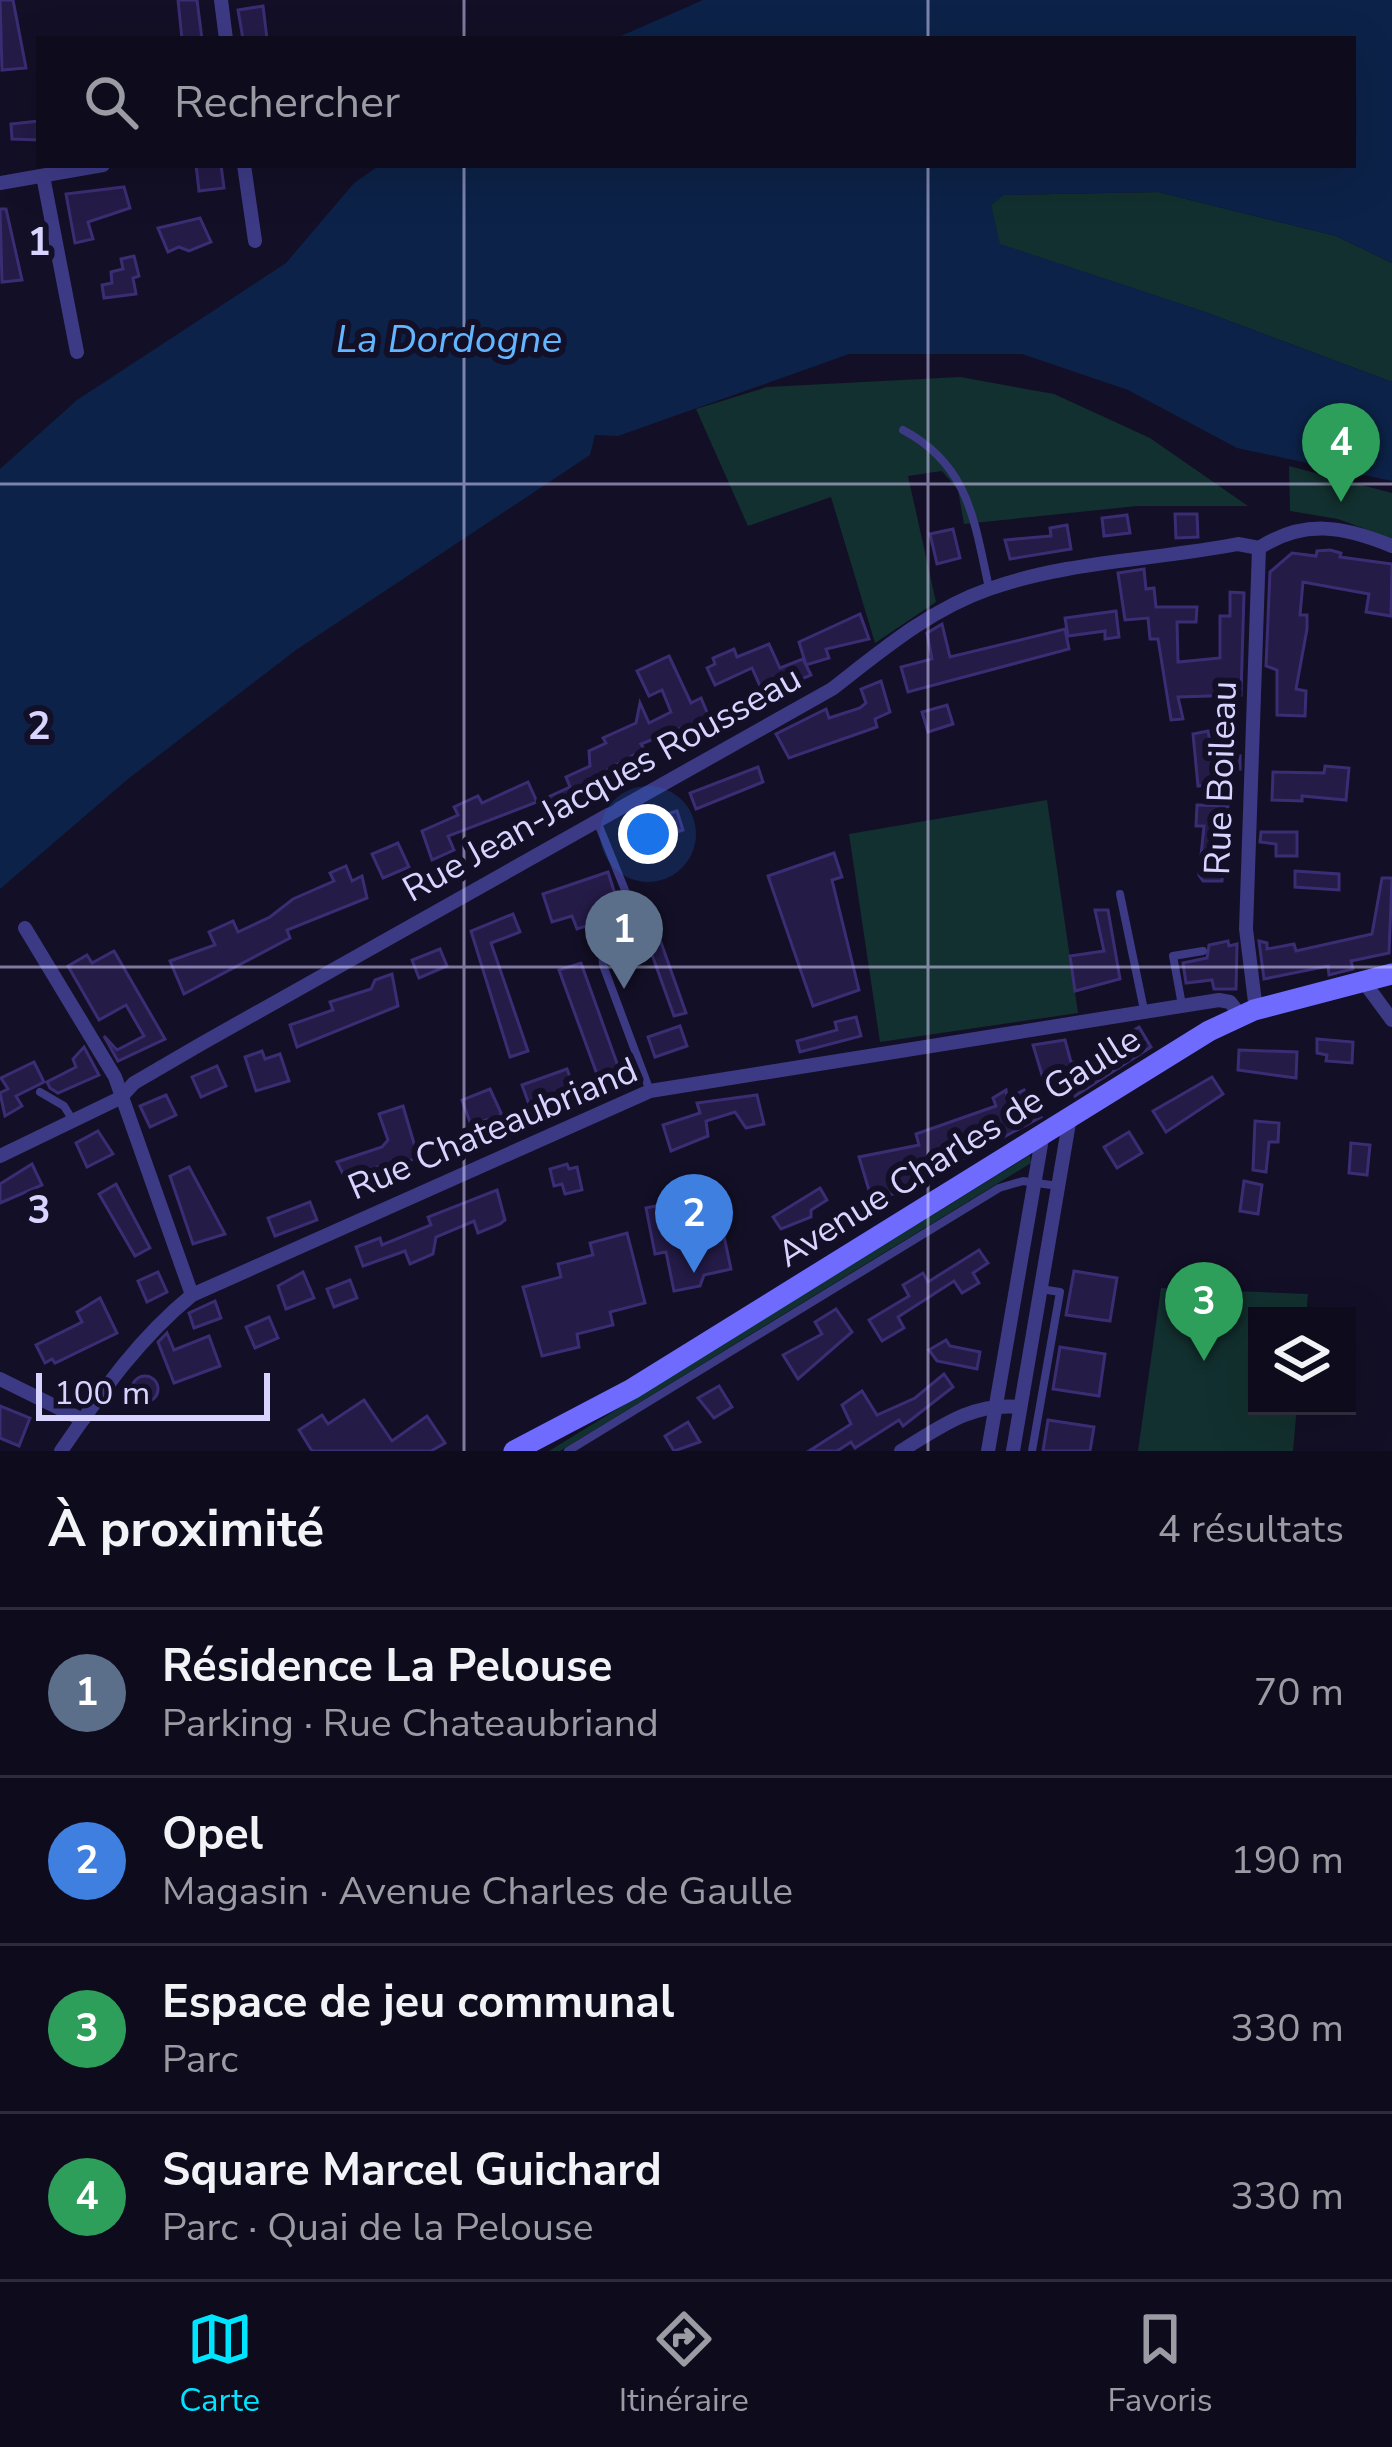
<!DOCTYPE html>
<html lang="fr">
<meta charset="utf-8">
<style>
:root{--surface:#0e0b1c;--page:#1c1929;--text:#f1f3f6;--muted:#9b9ba3;--line:#2e2b3b;--accent:#00e5ff}
body{margin:0;font-family:"Nunito Sans",sans-serif;background:var(--page);color:var(--text)}
.controls{position:absolute;right:36px;bottom:36px;display:grid;overflow:hidden;border-radius:0px;box-shadow:0 12px 48px #0002}
.controls button{width:108px;height:108px;display:grid;place-items:center;padding:0;border:0;border-bottom:3px solid var(--line);background:var(--surface);color:var(--text);font:60px sans-serif}
.scale{position:absolute;left:36px;bottom:30px;width:234px;box-sizing:border-box;padding-left:12px;border:6px solid #d9d4ff;border-top:0;font-size:33px;line-height:42px;white-space:nowrap;color:#d9d4ff;-webkit-text-stroke:9px #130f26;paint-order:stroke}
.you{position:absolute;left:648px;top:834px;width:42px;height:42px;margin:-30px;border:9px solid #fff;border-radius:50%;background:#1a73e8;box-shadow:0 0 0 18px #1a73e833}
.badge{display:grid;place-items:center;width:78px;height:78px;border-radius:50%;background:var(--accent);color:#fff;font-size:39px;font-weight:700}
.pin{position:absolute;translate:-50% -99px;filter:drop-shadow(0 3px 6px #0008)}
.pin::after{content:'';position:absolute;top:63px;width:42px;height:36px;background:inherit;clip-path:polygon(0 0,100% 0,50% 100%)}
.list{margin:0;padding:0;list-style:none}
h2{display:flex;justify-content:space-between;align-items:center;height:156px;margin:0;padding:0 48px;font-size:51px}
h2 small{font-size:39px;font-weight:400;color:var(--muted)}
.list li{display:grid;grid-template-columns:78px 1fr auto;gap:36px;align-items:center;box-sizing:border-box;height:168px;padding:0 48px;border-top:3px solid var(--line)}
.list b{display:block;font-size:45px;white-space:nowrap}
.list p{margin:0;font-size:39px;white-space:nowrap;color:var(--muted)}
.list em{font-size:39px;font-style:normal;color:var(--muted)}
.icon{flex:none;width:66px;height:66px;fill:none;stroke:currentColor;stroke-width:2;stroke-linecap:round;stroke-linejoin:round}
.map{position:relative;flex:none;width:1392px;height:1451px;overflow:hidden}
.search{position:absolute;background:var(--surface);box-shadow:0 12px 48px #0002;left:36px;right:36px;top:36px;height:132px;display:flex;align-items:center;gap:30px;box-sizing:border-box;padding:0 42px;border-radius:0px;color:var(--muted);font-size:45px}
.sheet{height:828px;background:var(--surface)}
nav{display:flex;justify-content:space-around;align-items:center;box-sizing:border-box;height:168px;border-top:3px solid var(--line);background:var(--surface);font-size:33px;color:var(--muted)}
nav a{display:grid;justify-items:center;gap:6px}
nav .on{color:var(--accent)}
.map>svg:first-child{display:block}
</style>
<div class="map">
<svg width="1392" height="1451" viewBox="0 0 1392 1451">
<rect width="100%" height="100%" fill="#130f26"/>
<g fill="#12302f">
<path d="M1158 192 1336 236 1392 263V382L1205 312 999 244 991 205 1003 195Z"/>
<path d="M960 377 1054 394 1150 438 1248 506H1137L964 524 958 490 942 471 908 476 936 602 875 643 831 497 748 526 696 409 767 387Z"/>
<path d="M1289 466 1392 493V539L1338 519 1290 511Z"/>
<path d="M1047 800 1078 1013 880 1042 849 834Z"/>
<path d="M1030 1155 1031 1163 560 1451H549Z"/>
<path d="M1161 1288 1308 1294 1306 1316H1257V1406H1297L1293 1451H1138Z"/>
</g>
<path fill="#0c2248" d="M703 0H1392V263L1336 236 1158 192 1004 195 991 205 1000 244 1205 312 1392 382V481L1237 448 1128 390 1022 354H849L618 436 595 435 590 455 296 650 128 779 0 889V469L77 400 286 263 354 183 380 165H1353V39H614Z"/>
<g fill="#241b47" stroke="#3b2d73" stroke-width="3">
<path d="M0 0H13L26 68 2 70Z"/>
<path d="M178 0H197L202 39H182Z"/>
<path d="M263 6 267 39H243L238 10Z"/>
<path d="M39 121V140L12 139 11 124Z"/>
<path d="M196 165H221L224 188 199 191Z"/>
<path d="M124 187 130 208 88 222 93 239 75 243 66 194Z"/>
<path d="M0 209H6L22 280 2 282Z"/>
<path d="M200 218 211 242 189 251 179 247 168 252 158 228Z"/>
<path d="M134 256 139 276 133 278 136 294 104 298 102 285 112 283 111 272 123 269 121 259Z"/>
<path d="M1175 514H1197L1198 537 1176 538Z"/>
<path d="M1127 515 1130 533 1104 536 1102 518Z"/>
<path d="M1067 525 1071 549 1010 559 1005 540 1051 536 1050 528Z"/>
<path d="M953 529 960 558 937 564 930 534Z"/>
<path d="M1330 550 1341 553 1340 557 1392 564 1391 616 1366 612 1369 594 1303 582 1300 615H1307V629L1296 689 1306 691 1305 716 1277 715V670L1266 666 1270 572 1292 553 1316 556 1317 551Z"/>
<path d="M1144 569 1146 589 1154 588 1156 607H1197L1196 622H1177L1178 662 1220 658V616H1230V592L1244 593 1241 695 1178 697 1183 719 1171 720 1158 639H1150L1148 618 1125 620 1118 573Z"/>
<path d="M1116 611 1119 637 1105 639V631L1068 636 1065 618Z"/>
<path d="M860 614 869 639 826 649 829 658 806 665 799 642Z"/>
<path d="M942 624 950 657 1065 629 1069 649 908 692 901 667 932 659 927 633Z"/>
<path d="M769 644 780 668 803 659 811 675 764 695 752 668 715 685 707 668 715 664 713 658 734 649 737 657Z"/>
<path d="M669 656 691 703 701 698 709 717 641 744 644 749 602 773 605 779 582 789 584 794 569 801 575 813 556 821 546 798 570 787 566 777 590 766 589 751 606 743 603 738 636 723 640 703 649 723 671 712 662 690 649 696 637 671Z"/>
<path d="M881 681 890 712 875 719 877 727 789 758 776 734 826 709 829 718 860 708 866 703 861 689Z"/>
<path d="M947 705 953 724 928 732 922 712Z"/>
<path d="M1208 731 1213 759 1240 756V769H1225L1226 783 1198 786 1193 734Z"/>
<path d="M1325 766 1349 768 1346 800 1302 796V801L1272 800 1273 772 1324 773Z"/>
<path d="M758 767 763 782 696 809 690 793Z"/>
<path d="M528 782 537 802 448 836 454 850 432 860 422 831 458 815 454 807 478 796 482 803Z"/>
<path d="M1197 805 1228 806 1222 881H1203L1199 875 1204 826H1196Z"/>
<path d="M677 811 683 830 658 838 652 819Z"/>
<path d="M1261 832H1297V856H1276V844L1260 842Z"/>
<path d="M398 843 409 867 383 878 372 854Z"/>
<path d="M834 853 842 877 832 880 859 990 813 1006 768 876Z"/>
<path d="M346 866 352 881 362 876 367 898 287 930 290 938 184 994 170 961 215 945 209 932 233 921 238 932 270 917 293 899 334 881 330 873Z"/>
<path d="M1295 871 1339 874V890L1295 887Z"/>
<path d="M608 872 617 900 598 907 602 921 577 929 572 916 552 922 543 894Z"/>
<path d="M1382 878H1392L1389 953 1351 961 1353 969 1329 975 1328 966 1264 979 1259 941 1267 943V949L1294 944 1296 951 1372 934Z"/>
<path d="M1095 910H1108L1120 979 1075 991 1070 956 1104 951Z"/>
<path d="M513 914 520 932 491 943 528 1051 510 1057 471 931Z"/>
<path d="M658 934 686 1013 674 1016 646 938Z"/>
<path d="M1228 941 1229 946 1237 944 1236 989H1214L1212 980 1186 983 1183 963 1207 958 1209 945Z"/>
<path d="M440 949 447 966 419 978 412 960Z"/>
<path d="M114 951 165 1039 118 1061 104 1036 117 1050 144 1036 126 1005 99 1020 68 966 87 955 92 963Z"/>
<path d="M581 963 623 1080 602 1088 559 970Z"/>
<path d="M392 974 398 1006 297 1047 290 1025 333 1010 330 1002 371 989 375 980Z"/>
<path d="M856 1017 861 1036 800 1052 797 1041 837 1030 835 1022Z"/>
<path d="M680 1026 687 1046 655 1057 648 1037Z"/>
<path d="M1139 1027 1151 1047 1075 1096 1069 1078 1045 1085 1033 1045 1065 1040 1071 1062 1080 1063Z"/>
<path d="M1317 1039 1353 1042 1352 1063 1326 1061 1327 1055 1317 1053Z"/>
<path d="M84 1047 99 1075 58 1093 50 1088 47 1082 76 1067 73 1059Z"/>
<path d="M1239 1050 1297 1052 1296 1078 1238 1070Z"/>
<path d="M262 1051 265 1059 280 1054 289 1081 256 1091 245 1057Z"/>
<path d="M34 1062 44 1082 16 1096 22 1106 5 1116 0 1093 8 1089 1 1078Z"/>
<path d="M217 1066 226 1086 201 1097 192 1077Z"/>
<path d="M567 1069 575 1090 530 1107 522 1085Z"/>
<path d="M1212 1077 1223 1094 1166 1132 1153 1111Z"/>
<path d="M490 1089 502 1115 471 1125 462 1100Z"/>
<path d="M1006 1090 1007 1099 1024 1090 1041 1117 900 1193 871 1197 859 1157 919 1145 916 1134 996 1106 993 1098Z"/>
<path d="M166 1095 176 1115 150 1127 140 1106Z"/>
<path d="M757 1095 764 1124 746 1128 735 1112 706 1121 708 1136 671 1151 663 1125 700 1113 697 1103Z"/>
<path d="M403 1106 418 1157 390 1170 388 1164 364 1171 367 1180 348 1184 337 1162 382 1147 388 1140 379 1114Z"/>
<path d="M1255 1121 1279 1123 1278 1142H1269L1266 1172 1253 1170Z"/>
<path d="M98 1131 113 1154 87 1167 76 1143Z"/>
<path d="M1129 1132 1142 1153 1117 1168 1104 1147Z"/>
<path d="M1351 1143 1370 1145 1367 1175 1349 1173Z"/>
<path d="M32 1164 42 1185 0 1203V1184Z"/>
<path d="M567 1164 569 1169 577 1167 582 1190 565 1194 562 1184 554 1186 550 1169Z"/>
<path d="M189 1167 225 1234 193 1244 170 1176Z"/>
<path d="M1244 1181 1262 1185 1258 1214 1240 1211Z"/>
<path d="M116 1184 150 1248 135 1256 99 1194Z"/>
<path d="M820 1188 827 1200 811 1210V1217L781 1229 773 1217Z"/>
<path d="M497 1190 505 1220 500 1224 478 1233 474 1221 436 1237 433 1254 410 1264 405 1251 363 1266 356 1247 380 1238 382 1245 431 1225 428 1217Z"/>
<path d="M715 1194 731 1269 704 1275 700 1286 674 1291 666 1252 655 1254 646 1208Z"/>
<path d="M310 1202 317 1220 275 1236 268 1218Z"/>
<path d="M627 1233 645 1303 610 1312 613 1325 577 1334 579 1347 542 1356 523 1287 561 1277 558 1264 593 1255 590 1243Z"/>
<path d="M979 1250 988 1263 973 1273 979 1283 962 1293 954 1281 898 1317 904 1328 882 1341 869 1320 909 1296 903 1285 923 1273 928 1282Z"/>
<path d="M1074 1271 1117 1278 1110 1321 1066 1315Z"/>
<path d="M158 1272 167 1292 147 1302 138 1281Z"/>
<path d="M303 1272 314 1298 286 1309 278 1286Z"/>
<path d="M350 1280 357 1298 334 1307 327 1289Z"/>
<path d="M100 1298 117 1333 55 1363 52 1359 45 1363 36 1345 82 1322 77 1312Z"/>
<path d="M215 1301 221 1318 194 1328 189 1313Z"/>
<path d="M836 1309 852 1332 798 1379 783 1355 822 1334 815 1322Z"/>
<path d="M269 1317 278 1338 255 1348 246 1327Z"/>
<path d="M167 1333 174 1350 209 1336 220 1366 174 1383 158 1342Z"/>
<path d="M946 1340 950 1346 980 1352 977 1369 937 1361 929 1350Z"/>
<path d="M1060 1347 1105 1354 1099 1396 1053 1389Z"/>
<path d="M944 1374 953 1387 903 1426 899 1420 855 1448 851 1442 837 1451H809L851 1424 842 1405 862 1391 877 1415 915 1398Z"/>
<circle cx="145" cy="1389" r="13"/>
<path d="M719 1386 732 1407 714 1418 698 1398Z"/>
<path d="M364 1400 392 1441 427 1416 445 1443 431 1451H312L299 1430 322 1415 328 1424Z"/>
<path d="M0 1406 30 1418 19 1446 0 1438Z"/>
<path d="M1048 1420 1094 1427 1090 1451H1043Z"/>
<path d="M688 1422 700 1442 674 1451 665 1436Z"/>
</g>
<g fill="none" stroke-linecap="round" stroke-linejoin="round">
<g stroke="#3d3a85" stroke-width="8">
<path d="M903 430C969 465 974 520 989 588"/>
<path d="M597 821 631 905 602 951 603 965 650 1091"/>
<path d="M1120 894 1144 1010"/>
<path d="M1182 1005 1173 956 1203 951"/>
<path d="M40 1092 64 1106 72 1119"/>
<path d="M568 1451 999 1188 1023 1181 1058 1186"/>
<path d="M1032 1451 1060 1292 1041 1289"/>
</g>
<g stroke="#3d3a85" stroke-width="14">
<path d="M221 0 226 39"/>
<path d="M244 165 255 241"/>
<path d="M43 176 77 352"/>
<path d="M0 183 103 165"/>
<path d="M1259 548C1304 519 1343 526 1392 546"/>
<path d="M25 928 115 1077 192 1295"/>
<path d="M1364 982 1392 1020"/>
<path d="M1256 1010 1246 929 1259 548"/>
<path d="M0 1156 120 1098 134 1083 201 1044 832 689C881 651 929 610 989 589 1067 561 1156 560 1238 544L1259 548"/>
<path d="M0 1379 83 1420"/>
<path d="M61 1451C102 1392 136 1341 192 1295L650 1091 1219 1000 1230 1002 1241 1016"/>
<path d="M901 1451C940 1427 972 1402 1020 1407"/>
<path d="M988 1451 1043 1133"/>
<path d="M1013 1451 1070 1117"/>
</g>
<path stroke="#6f6bff" stroke-width="21" d="M514 1451 632 1389 1209 1031 1254 1010 1392 974"/>
</g>
<path fill="none" stroke="#d9d4ff" stroke-width="3" stroke-opacity="0.55" d="M464 0V39M928 0V39M464 165V1451M928 165V1451M0 484H1392M0 967H1392"/>
<g text-anchor="middle" dominant-baseline="central" stroke-width="12" stroke-linejoin="round" paint-order="stroke">
<g font-size="36" fill="#d9d4ff" stroke="#130f26">
<text transform="translate(1221 778) rotate(-88)">Rue Boileau</text>
<text transform="translate(602 784) rotate(-29)">Rue Jean-Jacques Rousseau</text>
<text transform="translate(493 1129) rotate(-23)">Rue Chateaubriand</text>
<text transform="translate(959 1147) rotate(-32)">Avenue Charles de Gaulle</text>
</g>
<g font-size="39" font-style="italic" fill="#62b6ff" stroke="#130f26">
<text x="449" y="339">La Dordogne</text>
</g>
</g>
<g font-size="39" text-anchor="middle" font-weight="bold" fill="#d9d4ff" stroke="#130f26" stroke-width="12" stroke-linejoin="round" paint-order="stroke">
<text x="39" y="255">1</text>
<text x="39" y="739">2</text>
<text x="39" y="1223">3</text>
</g>
</svg>
<div class="controls">
<button><svg class="icon" aria-label="layers" viewBox="0 0 24 24"><path d="M12 4l9 5-9 5-9-5zM3 14l9 5 9-5"/></svg></button>
</div>
<div class="scale">100 m</div>
<div class="you"></div>
<div class="pin badge" style="left:624px;top:989px;background:#5c6f8a">1</div>
<div class="pin badge" style="left:694px;top:1273px;background:#3f7fe0">2</div>
<div class="pin badge" style="left:1204px;top:1361px;background:#2e9e5b">3</div>
<div class="pin badge" style="left:1341px;top:502px;background:#2e9e5b">4</div>
<div class="search"><svg class="icon" aria-label="search" viewBox="0 0 24 24"><circle cx="10" cy="10" r="6"/><path d="M15 15l6 6"/></svg>Rechercher</div>
</div>
<section class="sheet">
<h2>À proximité<small>4 résultats</small></h2>
<ul class="list">
<li><span class="badge" style="background:#5c6f8a">1</span><div><b>Résidence La Pelouse</b><p>Parking · Rue Chateaubriand</p></div><em>70 m</em></li>
<li><span class="badge" style="background:#3f7fe0">2</span><div><b>Opel</b><p>Magasin · Avenue Charles de Gaulle</p></div><em>190 m</em></li>
<li><span class="badge" style="background:#2e9e5b">3</span><div><b>Espace de jeu communal</b><p>Parc</p></div><em>330 m</em></li>
<li><span class="badge" style="background:#2e9e5b">4</span><div><b>Square Marcel Guichard</b><p>Parc · Quai de la Pelouse</p></div><em>330 m</em></li>
</ul>
</section>
<nav>
<a class="on"><svg class="icon" aria-label="map" viewBox="0 0 24 24"><path d="M3 6l6-2 6 2 6-2v14l-6 2-6-2-6 2zM9 4v14M15 6v14"/></svg>Carte</a>
<a><svg class="icon" aria-label="directions" viewBox="0 0 24 24"><path d="M12 3l9 9-9 9-9-9zM9 14v-3h6M13 9l2 2-2 2"/></svg>Itinéraire</a>
<a><svg class="icon" aria-label="saved" viewBox="0 0 24 24"><path d="M7 4h10v16l-5-4-5 4z"/></svg>Favoris</a>
</nav>
